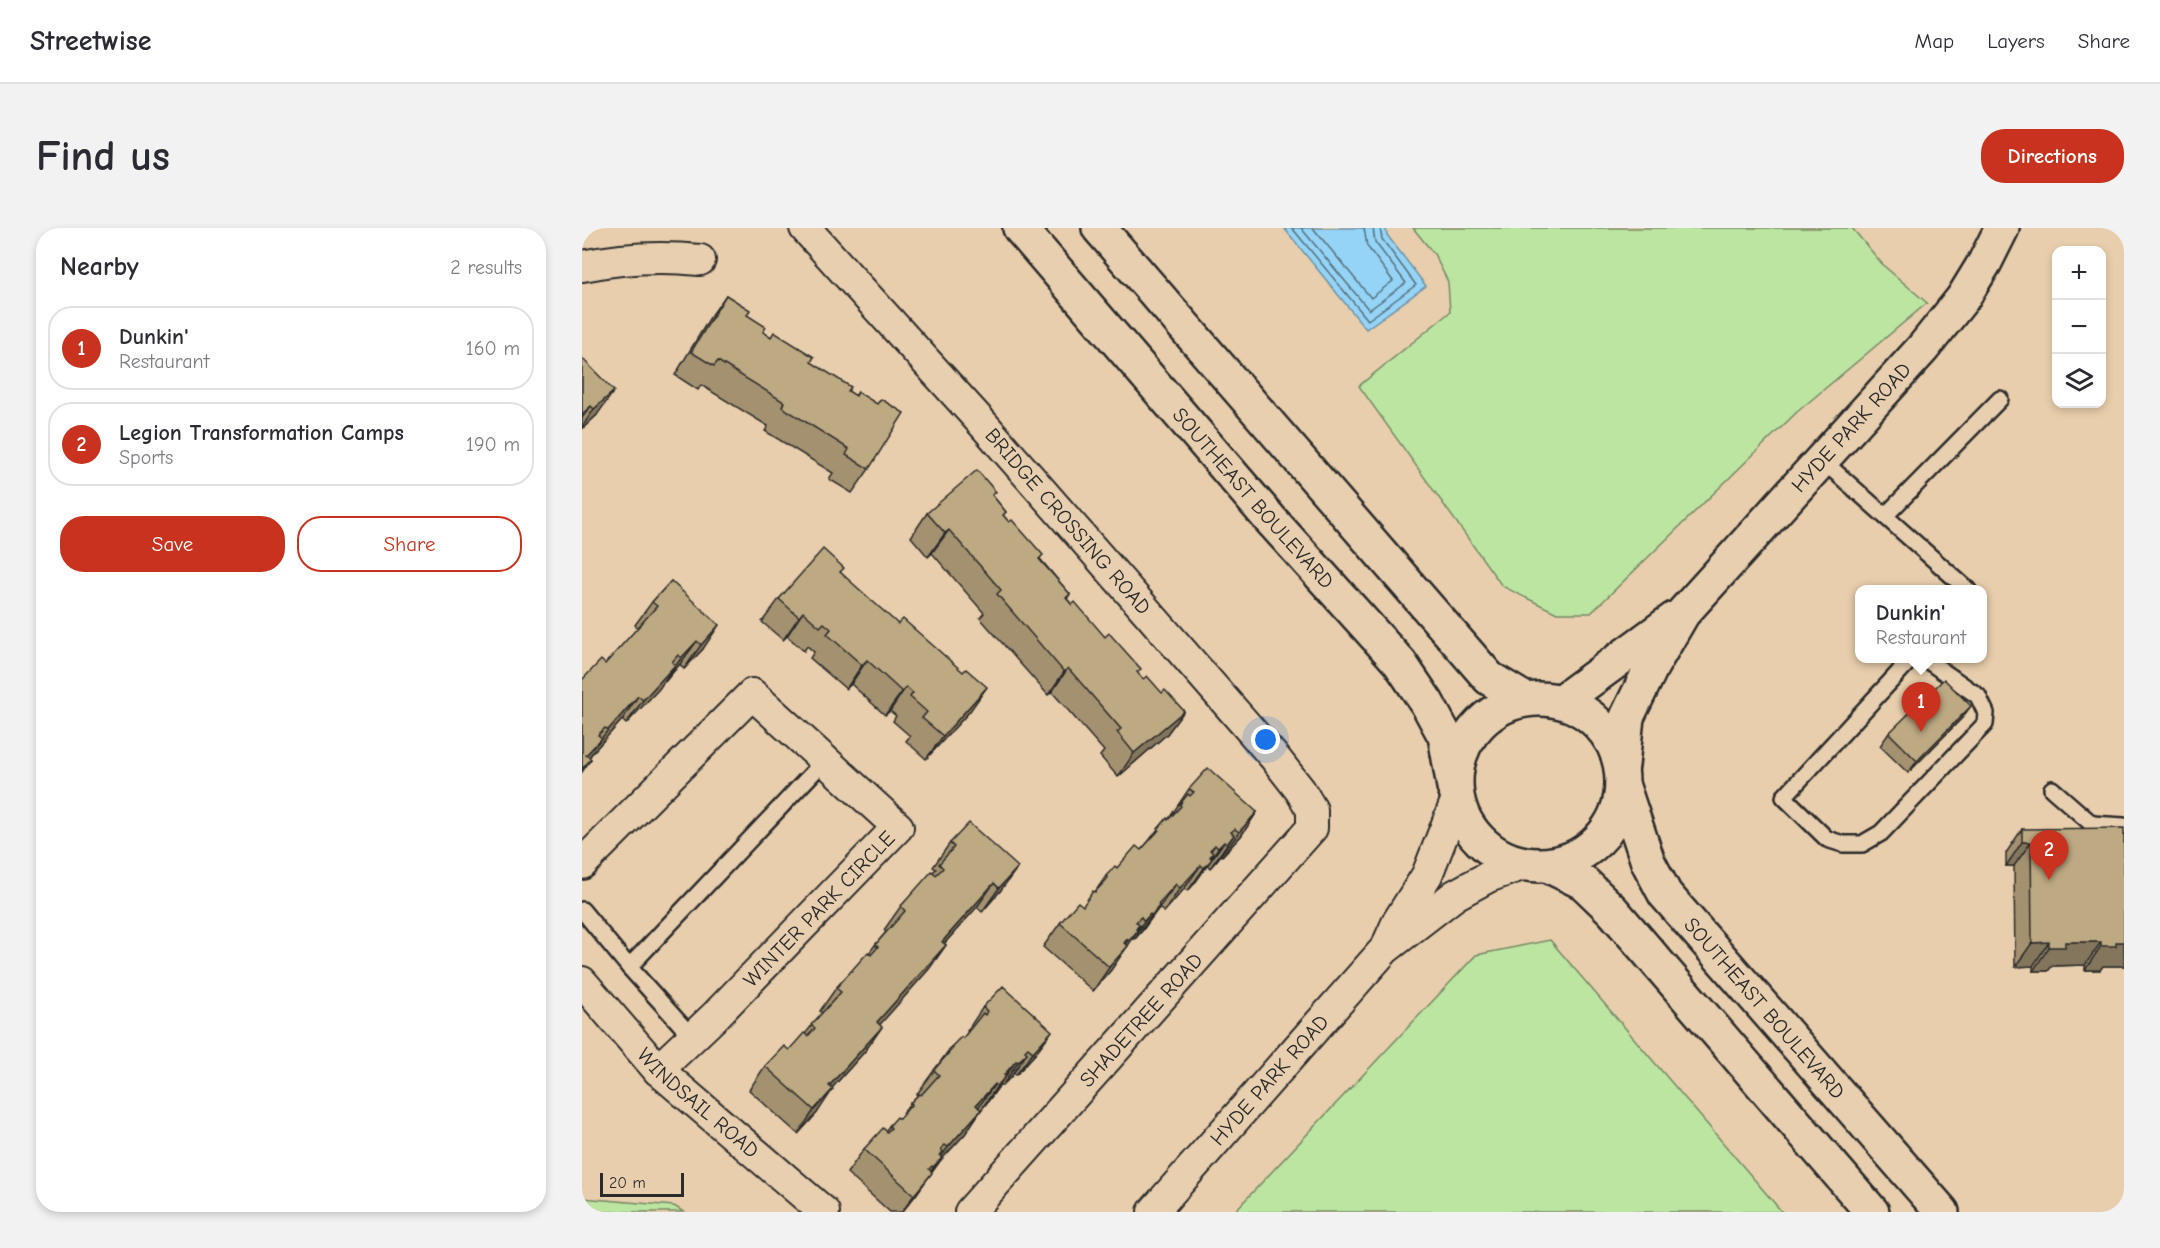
<!DOCTYPE html>
<meta charset="utf-8">
<style>
:root{--surface:#fff;--page:#f2f2f3;--text:#2b2b33;--muted:#7c7c81;--line:#e1e1e2;--accent:#c8321e}
body{margin:0;font-family:"Comic Neue",sans-serif;background:var(--page);color:var(--text)}
.controls{position:absolute;right:18px;top:18px;display:grid;overflow:hidden;border-radius:12px;box-shadow:0 3px 9px #0003}
.controls button{width:54px;height:54px;display:grid;place-items:center;padding:0;border:0;border-bottom:2px solid var(--line);background:var(--surface);color:var(--text);font:30px sans-serif}
.scale{position:absolute;left:18px;bottom:15px;width:84px;box-sizing:border-box;padding-left:6px;border:3px solid #2b2b2b;border-top:0;font-size:16px;line-height:21px;white-space:nowrap;color:#2b2b2b;-webkit-text-stroke:4px #e8cfb0;paint-order:stroke}
.you{position:absolute;left:684px;top:512px;width:21px;height:21px;margin:-15px;border:4px solid #fff;border-radius:50%;background:#1a73e8;box-shadow:0 0 0 9px #1a73e833}
.badge{display:grid;place-items:center;width:39px;height:39px;border-radius:50%;background:var(--accent);color:#fff;font-size:20px;font-weight:700}
.pin{position:absolute;translate:-50% -50px;filter:drop-shadow(0 2px 3px #0008)}
.pin::after{content:'';position:absolute;top:32px;width:21px;height:18px;background:inherit;clip-path:polygon(0 0,100% 0,50% 100%)}
.popup{position:absolute;left:1273px;top:357px;width:132px;height:78px;box-sizing:border-box;display:grid;place-content:center;border-radius:12px;background:var(--surface);filter:drop-shadow(0 2px 4px #0005);font-size:20px;white-space:nowrap;color:var(--muted)}
.popup b{font-size:22px;color:var(--text)}
.popup::after{content:'';position:absolute;left:50%;top:100%;margin-left:-12px;border:12px solid transparent;border-top-color:var(--surface)}
.list{margin:0;padding:0;list-style:none}
h2{display:flex;justify-content:space-between;align-items:center;height:78px;margin:0;padding:0 24px;font-size:26px}
h2 small{font-size:20px;font-weight:400;color:var(--muted)}
.list li{display:grid;grid-template-columns:39px 1fr auto;gap:18px;align-items:center;box-sizing:border-box;height:84px;margin:0 12px 12px;padding:0 12px;border:2px solid var(--line);border-radius:24px}
.list b{display:block;font-size:22px;white-space:nowrap}
.list p{margin:0;font-size:20px;white-space:nowrap;color:var(--muted)}
.list em{font-size:20px;font-style:normal;color:var(--muted)}
.actions{display:flex;gap:12px;padding:18px 24px}
.actions a{flex:1;padding:14px 0;border:2px solid var(--accent);border-radius:24px;text-align:center;font-size:21px;color:var(--accent)}
.actions .main{background:var(--accent);color:#fff}
.icon{flex:none;width:33px;height:33px;fill:none;stroke:currentColor;stroke-width:2;stroke-linecap:round;stroke-linejoin:round}
.map{position:relative;flex:none;width:1542px;height:984px;overflow:hidden;border-radius:24px}
header{display:flex;align-items:center;gap:36px;box-sizing:border-box;height:84px;padding:0 30px;background:var(--surface);border-bottom:2px solid var(--line)}
header strong{font-size:28px}
nav{display:flex;gap:33px;margin-inline-start:auto;font-size:21px}
.intro{display:flex;align-items:center;justify-content:space-between;box-sizing:border-box;height:144px;padding:0 36px}
h1{margin:0;font-size:42px}
.button{padding:15px 27px;border-radius:24px;background:var(--accent);color:#fff;font-size:21px;font-weight:700}
main{display:flex;gap:36px;padding:0 36px}
aside{flex:1;background:var(--surface);border-radius:24px;box-shadow:0 3px 9px #0003}
.map>svg:first-child{display:block}
</style>
<header>
<strong>Streetwise</strong>
<nav><a>Map</a><a>Layers</a><a>Share</a></nav>
</header>
<div class="intro"><h1>Find us</h1><a class="button">Directions</a></div>
<main>
<aside>
<h2>Nearby<small>2 results</small></h2>
<ul class="list">
<li><span class="badge">1</span><div><b>Dunkin'</b><p>Restaurant</p></div><em>160 m</em></li>
<li><span class="badge">2</span><div><b>Legion Transformation Camps</b><p>Sports</p></div><em>190 m</em></li>
</ul>
<div class="actions"><a class="main">Save</a><a>Share</a></div>
</aside>
<div class="map">
<svg width="1542" height="984" viewBox="0 0 1542 984">
<rect width="100%" height="100%" fill="#e8ceac"/>
<filter id="ink" filterUnits="userSpaceOnUse"><feTurbulence type="fractalNoise" baseFrequency=".0167" numOctaves="2"/><feDisplacementMap in="SourceGraphic" scale="12" xChannelSelector="R" yChannelSelector="G"/><feConvolveMatrix kernelMatrix="1 2 1 2 8 2 1 2 1" color-interpolation-filters="sRGB"/></filter>
<g filter="url(#ink)">
<g fill="#bce5a1" stroke="#748866" stroke-width="1.5">
<path d="M831 0H1270L1302 38 1345 75 1215 184 1009 385H975L920 358 777 158 868 84 866 54 852 26Z"/>
<path d="M968 712 1200 984H652L894 727Z"/>
<path d="M0 970 92 978 102 984H0Z"/>
</g>
<path fill="#95d4f6" stroke="#6b90a5" stroke-width="1.5" d="M702 0H804L805 7 844 58 784 101Z"/>
<g fill="none" stroke-linecap="round" stroke-linejoin="round">
<g stroke="#556f7c" stroke-width="1.5">
<path d="M710 0 786 92 834 57 800 11 798 0"/>
<path d="M719 0 787 82 824 55 793 14 791 0"/>
<path d="M731 0 789 70 811 53 785 18 782 0"/>
</g>
<defs>
<g id="lane">
<path d="M1240 232 1386 362"/>
<path d="M1303 288 1418 171"/>
<path d="M1330 430 1202 569 1245 611 1261 616H1280L1299 605 1403 496 1404 485 1396 468 1342 430"/>
<path d="M1470 561 1510 596 1542 598"/>
<path d="M0 682 47 739 110 809"/>
<path d="M47 739 243 532"/>
</g>
<g id="street">
<path id="s1" d="M223 0 401 196 693 530 718 562 730 582V600L388 984"/>
<path d="M0 38C39 30 79 28 118 32"/>
<path d="M0 636 170 466 316 599 133 788 76 842"/>
<path d="M807 713 816 693 845 647 874 573"/>
<path id="s2" d="M0 754 76 842 242 984"/>
<path id="s3" d="M571 984 803 721 873 667 906 649 940 637"/>
</g>
<g id="secondary">
<path id="s4" d="M438 0 688 291 818 435 845 475 863 508 872 559"/>
<path d="M517 0 907 450 942 471"/>
<circle cx="957" cy="554" r="83"/>
<path d="M980 473 1092 391"/>
<path id="s5" d="M1040 537 1045 489 1070 438 1101 385 1341 120 1381 70 1403 34 1420 0"/>
<path id="s6" d="M1040 556 1066 634 1083 666 1360 984"/>
<path d="M967 638 1002 655 1030 682 1290 984"/>
</g>
</defs>
<use href="#lane" stroke="#2b2b2b" stroke-width="20"/>
<use href="#street" stroke="#2b2b2b" stroke-width="34"/>
<use href="#secondary" stroke="#2b2b2b" stroke-width="38"/>
<use href="#lane" stroke="#e8cfb0" stroke-width="15"/>
<use href="#street" stroke="#e8cfb0" stroke-width="30"/>
<use href="#secondary" stroke="#e8cfb0" stroke-width="33"/>
</g>
<g fill="#a39170" stroke="#2b2b2b" stroke-width="1.5">
<path d="M144 67 181 104 229 134 266 163 273 168 276 164 287 241 270 265 247 251 251 245 183 203 186 198 119 157 116 162 93 147 127 91Z"/>
<path d="M0 130 15 187 0 201Z"/>
<path d="M411 268 424 284 421 287 488 366 485 371 561 451 602 483 585 506 536 549 518 528 522 523 470 464 466 467 398 390 402 385 350 325 346 329 329 309 345 285Z"/>
<path d="M259 345 388 483 344 531 324 513 328 508 311 493 314 488 308 483 303 487 269 456 264 461 228 430 232 424 225 418 222 423 205 408 201 412 180 394 197 371Z"/>
<path d="M89 353 121 421 102 441 98 436 44 496 40 492 11 524 7 530 9 531 0 544V452L23 436 56 400 53 397 70 374Z"/>
<path d="M1380 490 1326 545 1298 518 1307 505Z"/>
<path d="M607 561 675 584 659 608 640 628 639 627 628 640 625 637 606 663 602 661 582 684 577 680 553 711 551 710 548 713 529 742 511 763 461 719 478 695 501 678 513 664 524 648 559 622 566 614 576 601 586 592Z"/>
<path d="M1440 601 1542 738H1521L1518 742H1503V737L1470 738 1466 743H1451V738L1433 739 1432 638H1424V625Z"/>
<path d="M368 615 419 662 400 684 395 679 362 716 364 717 347 741 298 796 284 822 250 860 235 885 216 906 167 862 183 838 207 822 223 806 240 785 238 783 254 760 287 725 293 717 304 704 302 702 319 678 351 644 354 641 351 639Z"/>
<path d="M401 779 453 826 434 847 431 845 420 858 418 857 407 872 399 882 383 906 358 933 333 968 320 984H308L265 945 282 921 304 902 307 898 319 888 328 875 336 867 335 866 369 819 381 810 386 804 385 803Z"/>
</g>
<g fill="#84765b" stroke="#2b2b2b" stroke-width="1.5">
<path d="M32 163 15 187 0 201V199L12 181Z"/>
<path d="M9 178 0 190V186Z"/>
<path d="M367 302 350 325 346 329 363 305Z"/>
<path d="M221 384 205 408 201 412 217 389Z"/>
<path d="M137 397 121 421 102 441 119 417Z"/>
<path d="M115 413 98 436 83 454 99 430Z"/>
<path d="M285 432 269 456 264 461 280 437Z"/>
<path d="M93 437 77 461 44 496 61 472Z"/>
<path d="M486 440 470 464 466 467 482 444Z"/>
<path d="M324 459 308 483 303 487 320 464Z"/>
<path d="M405 459 388 483 344 531 361 508Z"/>
<path d="M56 468 40 492 11 524 3 534 4 527 18 512 26 502Z"/>
<path d="M1389 478 1380 490 1326 545 1335 533Z"/>
<path d="M602 483 585 506 536 549 552 525Z"/>
<path d="M675 584 659 608 640 628 657 604Z"/>
<path d="M652 607 636 631 628 640 645 616Z"/>
<path d="M642 614 613 655 606 663 636 620Z"/>
<path d="M1440 614H1449L1432 638H1424Z"/>
<path d="M633 617 602 661 582 684 598 660Z"/>
<path d="M436 639 419 662 400 684 417 660Z"/>
<path d="M412 655 395 679 343 737 360 714Z"/>
<path d="M594 656 561 702 553 711 569 688 576 676Z"/>
<path d="M568 686 529 742 511 763 546 712 557 697 547 712 552 706Z"/>
<path d="M1467 714 1451 738 1433 739 1450 715Z"/>
<path d="M1483 714H1519L1503 737 1470 738 1466 743H1451L1467 719Z"/>
<path d="M1534 714H1542V738H1521L1518 742H1503L1519 718Z"/>
<path d="M364 717 347 741 279 818 295 794Z"/>
<path d="M300 799 284 822 231 881 247 858Z"/>
<path d="M470 803 453 826 434 847 451 824Z"/>
<path d="M445 825 429 849 420 858 436 834Z"/>
<path d="M434 833 407 872 399 882 415 858 422 847Z"/>
<path d="M413 856 396 880 394 877Z"/>
<path d="M251 861 235 885 216 906 232 882Z"/>
<path d="M399 882 383 906 358 933 333 968 320 984 366 919Z"/>
</g>
<g fill="#bda982" stroke="#2b2b2b" stroke-width="1.5">
<path d="M144 67 168 82 165 87 184 99 181 104 189 109 192 104 232 129 229 134 269 159 266 163 274 168 276 164 295 176 299 171 322 185 287 241 264 227 267 221 200 179 202 174 136 133 132 138 109 124Z"/>
<path d="M0 130 32 163 12 181 9 178 0 186Z"/>
<path d="M395 242 414 264 410 267 424 284 421 287 427 294 430 292 461 327 457 331 488 366 484 370 490 377 493 374 523 409 527 405 559 441 555 444 561 451 565 448 580 465 583 462 602 483 552 525 535 504 539 501 486 440 482 444 415 366 419 362 367 302 363 305 345 285Z"/>
<path d="M241 321 262 340 258 344 316 396 321 391 381 444 384 441 405 459 361 508 340 490 345 484 328 469 331 465 324 459 320 464 285 432 280 437 245 406 249 401 242 395 238 399 221 384 217 389 197 371Z"/>
<path d="M89 353 137 397 119 417 115 413 99 430 96 427 90 434 93 437 61 472 56 468 26 502 23 500 16 507 20 510 4 527 9 531 0 541V452L19 432 23 436 75 378 70 374Z"/>
<path d="M1362 451 1389 478 1335 533 1307 505Z"/>
<path d="M626 540 675 584 657 604 653 601 649 604 652 607 645 616 642 614 636 620 633 617 628 622 631 625 628 629 630 631 622 640 619 637 598 660 594 656 576 676 577 678 569 688 568 686 562 693 559 689 554 694 557 697 554 701 555 703 547 713 545 711 542 715 546 718 527 739 478 695 496 674 501 678 511 663 513 664 526 650 524 648 533 638 535 640 554 618 559 622 577 602 576 601 585 590 586 592 599 578 598 576 606 566 608 568 612 564 607 561Z"/>
<path d="M387 595 436 639 417 660 412 655 360 714 364 717 295 794 300 799 247 858 251 861 232 882 183 838 202 818 207 822 222 805 226 808 233 800 229 797 259 764 254 760 286 724 289 727 296 719 293 717 323 683 319 678 350 643 354 647 361 640 357 636 372 619 368 615Z"/>
<path d="M1542 600V714H1534V718H1519V714H1483V719H1467V714L1450 715 1449 614H1440V601Z"/>
<path d="M421 758 470 803 451 824 446 820 443 823 445 825 436 834 434 833 422 847 424 848 415 858 413 856 394 877 399 882 366 919 363 917 359 921 361 924 358 927 360 930 351 939 350 938 347 941 350 945 332 967 282 921 301 900 305 904 309 900 307 898 315 889 317 891 330 876 328 875 337 866 339 867 357 847 352 842 371 820 369 819 379 809 381 810 401 785 403 787 405 783 401 779Z"/>
</g>
</g>
<g text-anchor="middle" dominant-baseline="central" stroke-width="4.5" stroke-linejoin="round" paint-order="stroke">
<g font-size="21" fill="#2b2b2b" stroke="#e8cfb0">
<text stroke="none"><textPath href="#s5" startOffset="417">HYDE PARK ROAD</textPath></text>
<text stroke="none"><textPath href="#s4" startOffset="357">SOUTHEAST BOULEVARD</textPath></text>
<text stroke="none"><textPath href="#s1" startOffset="394">BRIDGE CROSSING ROAD</textPath></text>
<text transform="translate(237 681) rotate(-46)">WINTER PARK CIRCLE</text>
<text stroke="none"><textPath href="#s6" startOffset="270">SOUTHEAST BOULEVARD</textPath></text>
<text transform="translate(559 792) rotate(-48)">SHADETREE ROAD</text>
<text stroke="none"><textPath href="#s3" startOffset="176">HYDE PARK ROAD</textPath></text>
<text stroke="none"><textPath href="#s2" startOffset="168">WINDSAIL ROAD</textPath></text>
</g>
</g>
</svg>
<div class="controls">
<button>+</button>
<button>−</button>
<button><svg class="icon" aria-label="layers" viewBox="0 0 24 24"><path d="M12 4l9 5-9 5-9-5zM3 14l9 5 9-5"/></svg></button>
</div>
<div class="scale">20 m</div>
<div class="you"></div>
<div class="pin badge" style="left:1339px;top:504px">1</div>
<div class="popup"><b>Dunkin'</b>Restaurant</div>
<div class="pin badge" style="left:1467px;top:652px">2</div>
</div>
</main>
